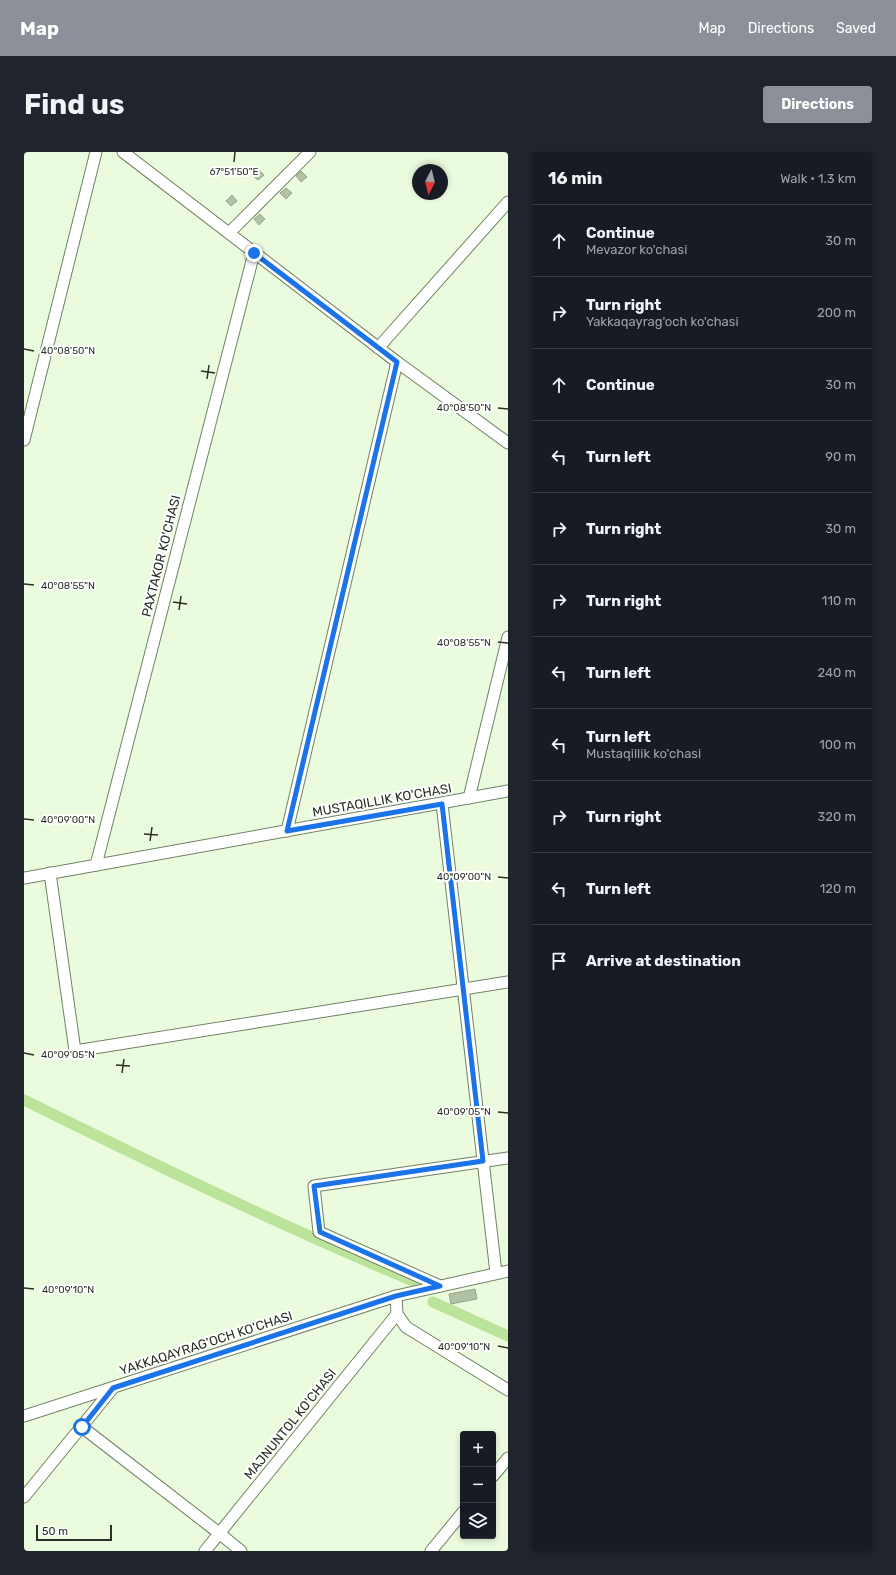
<!DOCTYPE html>
<meta charset="utf-8">
<style>
:root{--surface:#171b24;--page:#20242c;--text:#f1f3f6;--muted:#9ea1a6;--line:#363941;--accent:#8c9099}
body{margin:0;font-family:Rubik,sans-serif;background:var(--page);color:var(--text)}
.controls{position:absolute;right:12px;bottom:12px;display:grid;overflow:hidden;border-radius:4px;box-shadow:0 2px 6px #0003}
.controls button{width:36px;height:36px;display:grid;place-items:center;padding:0;border:0;border-bottom:1px solid var(--line);background:var(--surface);color:var(--text);font:20px sans-serif}
.compass{position:absolute;left:388px;top:12px;width:36px;height:36px;border-radius:50%;background:var(--surface);box-shadow:0 2px 6px #0003;rotate:187deg}
.scale{position:absolute;left:12px;bottom:10px;width:76px;box-sizing:border-box;padding-left:4px;border:2px solid #2a3025;border-top:0;font-size:11px;line-height:14px;white-space:nowrap;color:#2a3025;-webkit-text-stroke:3px #fff;paint-order:stroke}
.stop{position:absolute;width:12px;height:12px;margin:-9px;border:3px solid #1a73e8;border-radius:50%;background:#fff}
.stop.end{background:#1a73e8;border-color:#fff;box-shadow:0 1px 4px #0008}
.list{margin:0;padding:0;list-style:none}
h2{display:flex;justify-content:space-between;align-items:center;height:52px;margin:0;padding:0 16px;font-size:17px}
h2 small{font-size:13px;font-weight:400;color:var(--muted)}
.list li{display:grid;grid-template-columns:26px 1fr auto;gap:12px;align-items:center;box-sizing:border-box;height:72px;padding:0 16px;border-top:1px solid var(--line)}
.list b{display:block;font-size:15px;white-space:nowrap}
.list p{margin:0;font-size:13px;white-space:nowrap;color:var(--muted)}
.list em{font-size:13px;font-style:normal;color:var(--muted)}
.icon{flex:none;width:22px;height:22px;fill:none;stroke:currentColor;stroke-width:2;stroke-linecap:round;stroke-linejoin:round}
.map{position:relative;flex:none;width:484px;height:1399px;overflow:hidden;border-radius:4px}
header{display:flex;align-items:center;gap:24px;box-sizing:border-box;height:56px;padding:0 20px;background:var(--accent);color:#fff}
header strong{font-size:19px}
nav{display:flex;gap:22px;margin-inline-start:auto;font-size:14px}
.intro{display:flex;align-items:center;justify-content:space-between;box-sizing:border-box;height:96px;padding:0 24px}
h1{margin:0;font-size:28px}
.button{padding:10px 18px;border-radius:4px;background:var(--accent);color:#fff;font-size:14px;font-weight:700}
main{display:flex;gap:24px;padding:0 24px}
aside{flex:1;background:var(--surface);border-radius:4px;box-shadow:0 2px 6px #0003}
.map>svg:first-child{display:block}
</style>
<header>
<strong>Map</strong>
<nav><a>Map</a><a>Directions</a><a>Saved</a></nav>
</header>
<div class="intro"><h1>Find us</h1><a class="button">Directions</a></div>
<main>
<div class="map">
<svg width="484" height="1399" viewBox="0 0 484 1399">
<rect width="100%" height="100%" fill="#ebfcde"/>
<g fill="none" stroke-linecap="round" stroke-linejoin="round">
<g stroke="#bbe399" stroke-width="11">
<path d="M0 948C128 1011 257 1074 389 1129"/>
<path d="M409 1150 484 1184"/>
</g>
</g>
<g fill="#b1c1a4" stroke="#97a68a">
<path d="M234 17 240 23 234 28 228 23Z"/>
<path d="M277 19 283 25 277 30 272 24Z"/>
<path d="M262 36 268 41 262 47 256 41Z"/>
<path d="M208 43 213 49 207 54 202 49Z"/>
<path d="M236 62 241 67 235 73 230 67Z"/>
<path d="M451 1137 453 1147 427 1152 425 1142Z"/>
</g>
<g fill="none" stroke-linecap="round" stroke-linejoin="round">
<defs>
<g id="street">
<path d="M99 0 373 210 484 291"/>
<path d="M205 81 286 0"/>
<path d="M354 196 484 50"/>
<path d="M0 288 72 0"/>
<path d="M445 646 484 485"/>
<path d="M418 652 472 1121"/>
<path d="M263 679 373 210"/>
<path d="M72 713 230 101"/>
<path d="M26 721 51 899 484 830"/>
<path d="M0 726 484 639"/>
<path d="M416 1134 295 1080 290 1034 484 1006"/>
<path d="M372 1144 373 1162 382 1175 484 1238"/>
<path d="M0 1264 372 1144 484 1119"/>
<path d="M58 1275 195 1381 217 1399"/>
<path d="M469 1324 484 1306"/>
<path d="M0 1345 89 1236"/>
<path d="M181 1399 373 1162"/>
<path d="M407 1399 439 1360"/>
</g>
</defs>
<use href="#street" stroke="#718066" stroke-width="13"/>
<use href="#street" stroke="#fff" stroke-width="11"/>
</g>
<g fill="none" stroke-linecap="round" stroke-linejoin="round">
<path stroke="#1a73e8" stroke-width="5" d="M58 1275 89 1236 372 1144 416 1134 296 1080 290 1034 459 1009 418 652 263 679 373 210 230 101"/>
</g>
<path fill="none" stroke="#2a3025" stroke-width="1.5" d="M210 10 211 0M0 197 10 199M177 219 191 221M183 227 185 213M474 256 484 257M0 432 10 433M149 450 163 452M155 458 157 444M474 490 484 491M0 667 10 668M120 682 134 683M126 689 128 675M474 725 484 726M0 901 10 903M92 913 106 914M98 921 100 907M474 960 484 961M0 1136 10 1137M474 1194 484 1196"/>
<g text-anchor="middle" dominant-baseline="central" stroke-width="4" stroke-linejoin="round" paint-order="stroke">
<g font-size="13" fill="#2a3025" stroke="#fff">
<text transform="translate(137 404) rotate(-76)">PAXTAKOR KO'CHASI</text>
<text transform="translate(358 648) rotate(-10)">MUSTAQILLIK KO'CHASI</text>
<text transform="translate(182 1191) rotate(-18)">YAKKAQAYRAG'OCH KO'CHASI</text>
<text transform="translate(266 1272) rotate(-51)">MAJNUNTOL KO'CHASI</text>
</g>
</g>
<g font-size="10" text-anchor="middle" fill="#2a3025" stroke="#fff" stroke-width="4" stroke-linejoin="round" paint-order="stroke">
<text x="210" y="23">67°51'50"E</text>
<text x="44" y="202">40°08'50"N</text>
<text x="440" y="259">40°08'50"N</text>
<text x="44" y="437">40°08'55"N</text>
<text x="440" y="494">40°08'55"N</text>
<text x="44" y="671">40°09'00"N</text>
<text x="440" y="728">40°09'00"N</text>
<text x="44" y="906">40°09'05"N</text>
<text x="440" y="963">40°09'05"N</text>
<text x="44" y="1141">40°09'10"N</text>
<text x="440" y="1198">40°09'10"N</text>
</g>
</svg>
<div class="controls">
<button>+</button>
<button>−</button>
<button><svg class="icon" aria-label="layers" viewBox="0 0 24 24"><path d="M12 4l9 5-9 5-9-5zM3 14l9 5 9-5"/></svg></button>
</div>
<svg class="compass" viewBox="-18 -18 36 36"><path d="M0-13l5 13h-10z" fill="#e53935"/><path d="M0 13l5-13h-10z" fill="#9ea1a6"/></svg>
<div class="scale">50 m</div>
<div class="stop" style="left:58px;top:1275px"></div>
<div class="stop end" style="left:230px;top:101px"></div>
</div>
<aside>
<h2>16 min<small>Walk · 1.3 km</small></h2>
<ul class="list">
<li><svg class="icon" aria-label="ahead" viewBox="0 0 24 24"><path d="M12 20V5M6 11l6-6 6 6"/></svg><div><b>Continue</b><p>Mevazor ko'chasi</p></div><em>30 m</em></li>
<li><svg class="icon" aria-label="right" viewBox="0 0 24 24"><path d="M7 20v-9h11M14 6l5 5-5 5"/></svg><div><b>Turn right</b><p>Yakkaqayrag'och ko'chasi</p></div><em>200 m</em></li>
<li><svg class="icon" aria-label="ahead" viewBox="0 0 24 24"><path d="M12 20V5M6 11l6-6 6 6"/></svg><div><b>Continue</b></div><em>30 m</em></li>
<li><svg class="icon" aria-label="left" viewBox="0 0 24 24"><path d="M17 20v-9H6M10 6l-5 5 5 5"/></svg><div><b>Turn left</b></div><em>90 m</em></li>
<li><svg class="icon" aria-label="right" viewBox="0 0 24 24"><path d="M7 20v-9h11M14 6l5 5-5 5"/></svg><div><b>Turn right</b></div><em>30 m</em></li>
<li><svg class="icon" aria-label="right" viewBox="0 0 24 24"><path d="M7 20v-9h11M14 6l5 5-5 5"/></svg><div><b>Turn right</b></div><em>110 m</em></li>
<li><svg class="icon" aria-label="left" viewBox="0 0 24 24"><path d="M17 20v-9H6M10 6l-5 5 5 5"/></svg><div><b>Turn left</b></div><em>240 m</em></li>
<li><svg class="icon" aria-label="left" viewBox="0 0 24 24"><path d="M17 20v-9H6M10 6l-5 5 5 5"/></svg><div><b>Turn left</b><p>Mustaqillik ko'chasi</p></div><em>100 m</em></li>
<li><svg class="icon" aria-label="right" viewBox="0 0 24 24"><path d="M7 20v-9h11M14 6l5 5-5 5"/></svg><div><b>Turn right</b></div><em>320 m</em></li>
<li><svg class="icon" aria-label="left" viewBox="0 0 24 24"><path d="M17 20v-9H6M10 6l-5 5 5 5"/></svg><div><b>Turn left</b></div><em>120 m</em></li>
<li><svg class="icon" aria-label="arrive" viewBox="0 0 24 24"><path d="M6 21V4h12l-3 4 3 4H6"/></svg><div><b>Arrive at destination</b></div></li>
</ul>
</aside>
</main>
